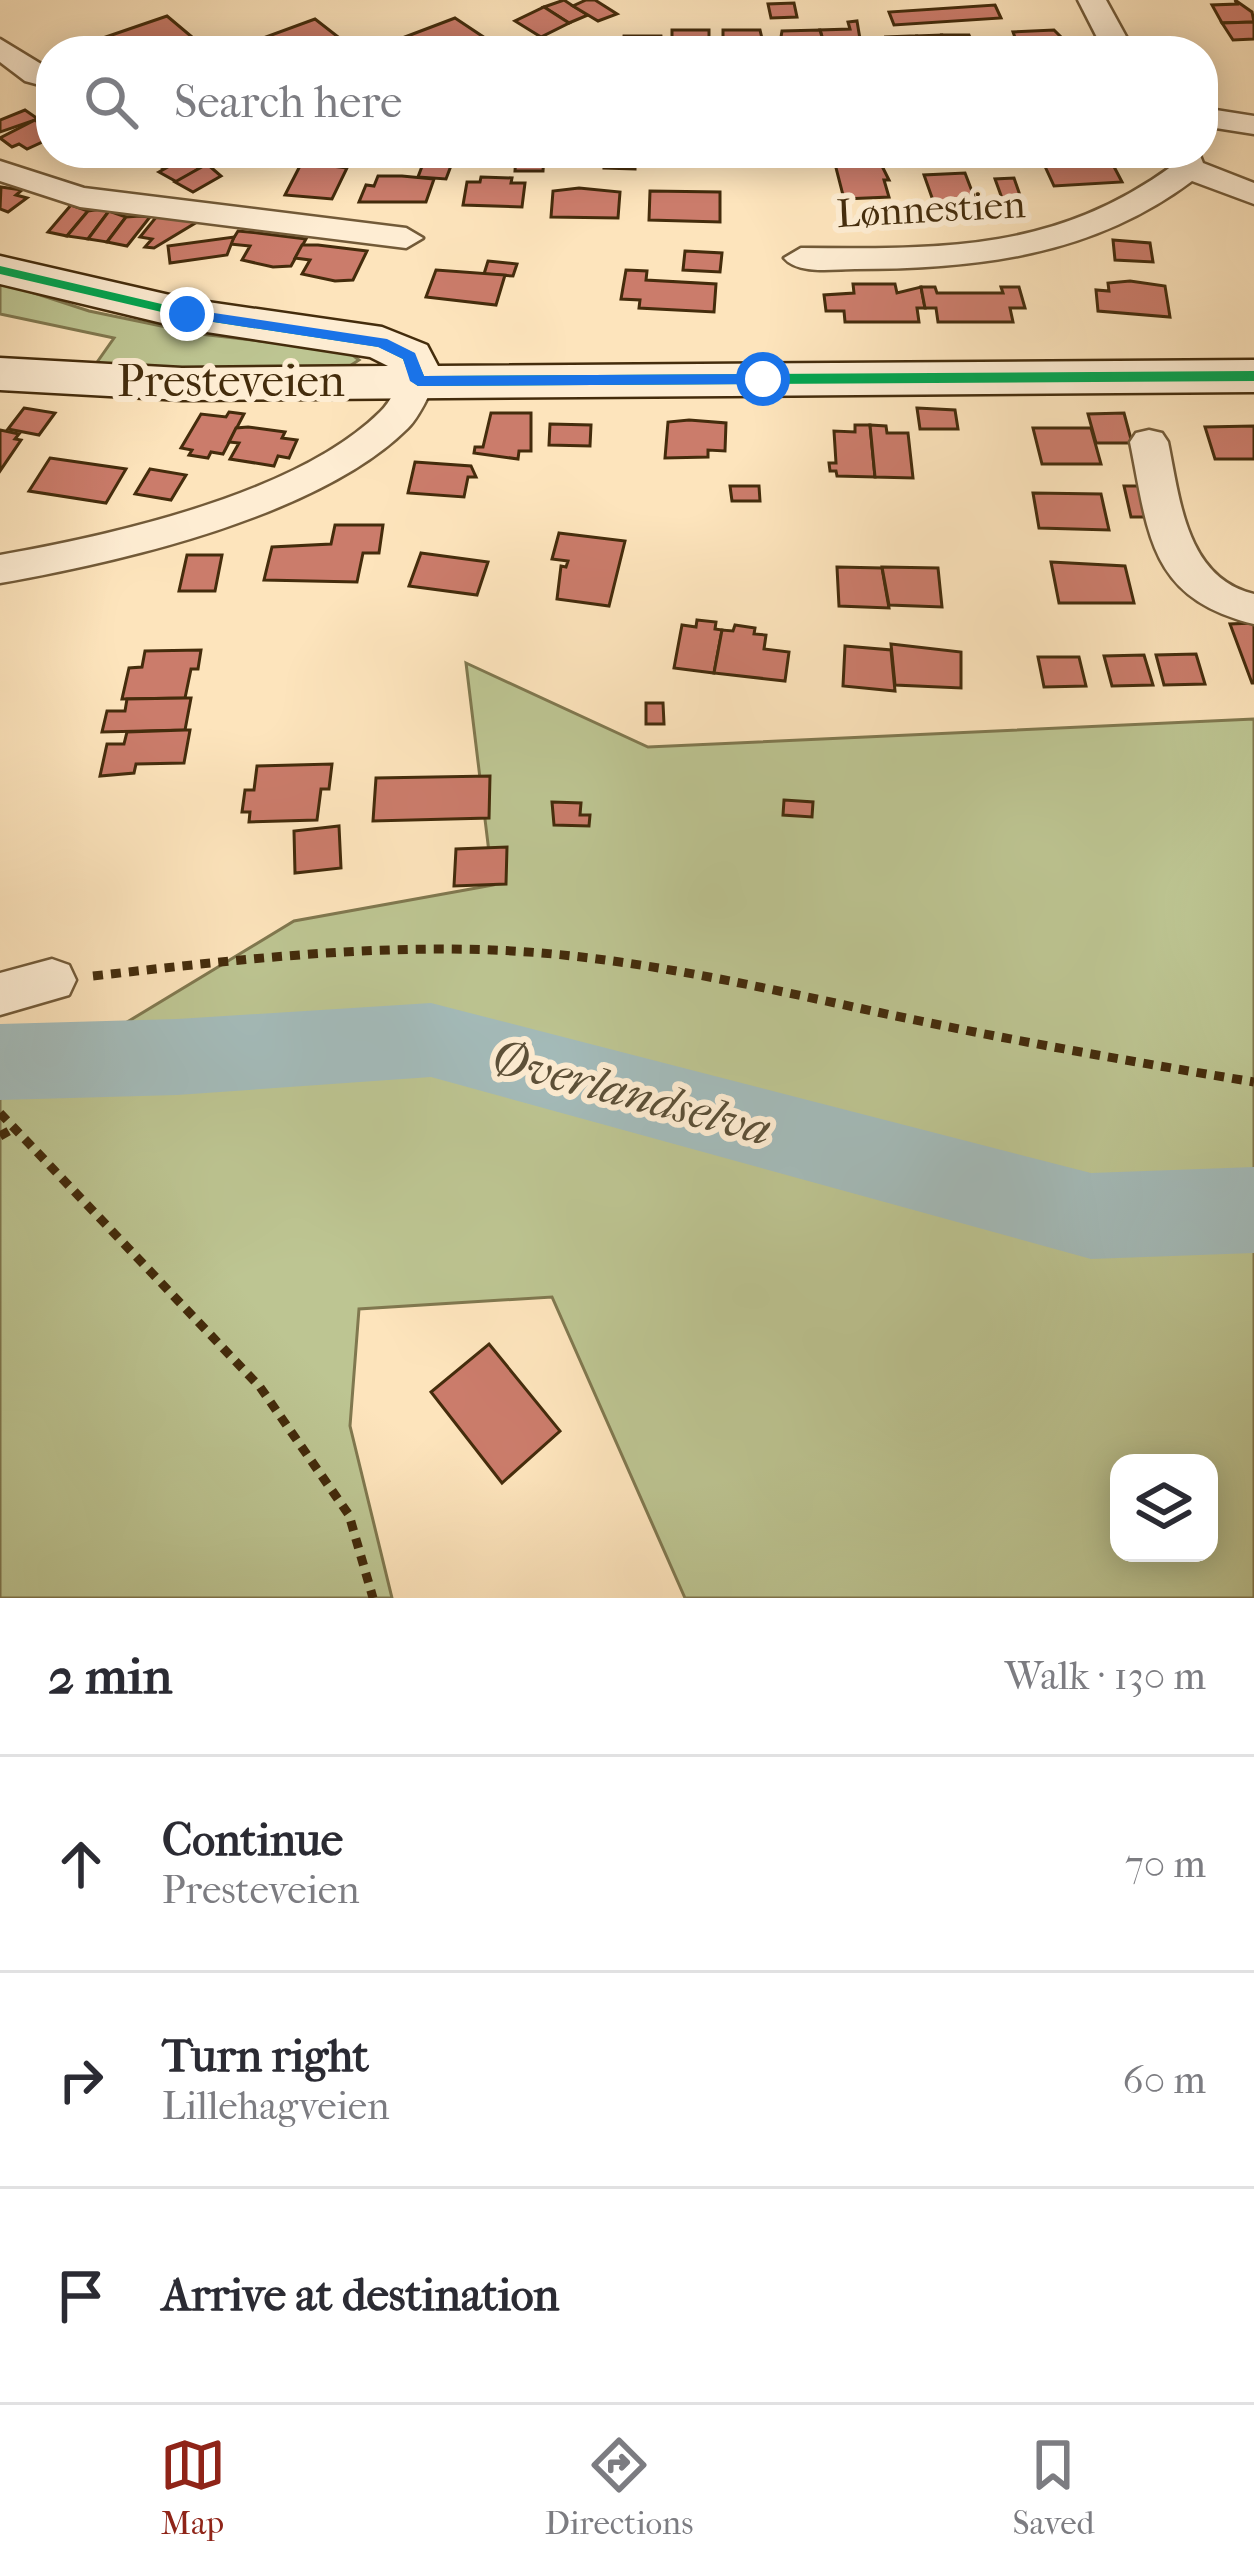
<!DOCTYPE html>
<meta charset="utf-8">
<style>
:root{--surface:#fff;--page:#f2f2f3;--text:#2b2b33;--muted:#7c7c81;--line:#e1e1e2;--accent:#8f2418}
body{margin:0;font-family:"IM FELL French Canon",serif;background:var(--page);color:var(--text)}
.controls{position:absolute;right:36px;bottom:36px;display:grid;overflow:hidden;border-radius:24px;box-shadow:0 6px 30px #0003}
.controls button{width:108px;height:108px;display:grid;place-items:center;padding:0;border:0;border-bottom:3px solid var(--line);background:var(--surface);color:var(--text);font:60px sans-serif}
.stop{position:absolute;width:36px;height:36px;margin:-27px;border:9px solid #1a73e8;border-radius:50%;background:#fff}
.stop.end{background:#1a73e8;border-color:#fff;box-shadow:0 3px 12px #0008}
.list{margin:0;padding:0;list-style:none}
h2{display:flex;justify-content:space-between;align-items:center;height:156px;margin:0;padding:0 48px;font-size:51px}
h2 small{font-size:39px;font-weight:400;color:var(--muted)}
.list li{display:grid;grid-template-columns:78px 1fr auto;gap:36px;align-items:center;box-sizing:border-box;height:216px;padding:0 48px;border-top:3px solid var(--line)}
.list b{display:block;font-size:45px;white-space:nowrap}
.list p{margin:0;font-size:39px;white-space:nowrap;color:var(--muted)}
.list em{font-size:39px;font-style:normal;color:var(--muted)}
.icon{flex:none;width:66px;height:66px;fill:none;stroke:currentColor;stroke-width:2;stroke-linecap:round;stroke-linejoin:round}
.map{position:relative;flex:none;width:1254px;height:1598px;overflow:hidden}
.search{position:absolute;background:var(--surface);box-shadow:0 6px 30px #0003;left:36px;right:36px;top:36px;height:132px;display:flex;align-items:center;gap:30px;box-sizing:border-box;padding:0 42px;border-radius:48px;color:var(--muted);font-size:45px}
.sheet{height:804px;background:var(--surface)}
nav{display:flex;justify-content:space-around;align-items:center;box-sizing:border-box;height:168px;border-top:3px solid var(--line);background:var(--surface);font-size:33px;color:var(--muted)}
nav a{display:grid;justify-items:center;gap:6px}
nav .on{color:var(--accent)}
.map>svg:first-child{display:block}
</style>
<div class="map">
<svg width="1254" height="1598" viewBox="0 0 1254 1598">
<rect width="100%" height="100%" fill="#fde4bc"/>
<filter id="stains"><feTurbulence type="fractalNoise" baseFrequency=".00167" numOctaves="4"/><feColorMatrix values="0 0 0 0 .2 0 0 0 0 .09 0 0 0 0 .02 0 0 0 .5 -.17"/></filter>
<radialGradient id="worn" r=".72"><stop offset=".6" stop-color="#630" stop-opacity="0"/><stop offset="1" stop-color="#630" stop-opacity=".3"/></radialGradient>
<g fill="#bdc592" stroke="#80784f" stroke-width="3" fill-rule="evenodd">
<path d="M0 282 89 311 200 334 347 351 359 360 342 371 93 368 114 338 0 314Z"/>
<path d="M466 663 648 747 1254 719V1598H685L552 1297 359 1309 350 1426 392 1598H0V1059H66L294 921 493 885ZM1119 1463H1209V1553H1119Z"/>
</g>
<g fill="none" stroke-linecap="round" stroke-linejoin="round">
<path fill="#a4bcbb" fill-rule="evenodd" d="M431 1003 1091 1173 1254 1167V1253L1091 1259 431 1077 177 1095 0 1100V1024L177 1019Z"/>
</g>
<g fill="#cb7c6b" stroke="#442c0c" stroke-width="3">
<path d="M564 0 573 6 588 15 569 23 544 7Z"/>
<path d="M586 0H595L617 14 598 21 573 6Z"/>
<path d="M1235 0 1252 12 1254 22 1222 23 1212 5 1237 4Z"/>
<path d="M794 3 797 17 771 18 768 4Z"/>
<path d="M995 5 1001 18 894 25 889 12Z"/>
<path d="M544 7 569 23 541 37 515 21Z"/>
<path d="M167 16 192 37 152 51H65Z"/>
<path d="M455 18 485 38 452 51H368Z"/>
<path d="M315 19 342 40 312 51H228Z"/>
<path d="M857 21 862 51H826L820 30 850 29 848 22Z"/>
<path d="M1254 22V39L1233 40 1222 23Z"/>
<rect x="672" y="30" width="37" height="21"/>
<path d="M723 30H760L764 47 723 51Z"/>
<path d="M820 30 826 51H789L781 37 782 31Z"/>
<path d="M1054 30 1068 44 1018 46 1013 32Z"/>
<path d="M942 35 948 51H922L917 36Z"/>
<path d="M942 35H969L976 51H948Z"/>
<path d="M624 36H661L663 51H623Z"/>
<path d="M910 36H917L922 51 890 50 886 37Z"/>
<path d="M25 110 38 119 0 132V120Z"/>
<path d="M35 120 51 132V138L27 149 19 144 12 147 0 138Z"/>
<path d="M159 153H193L165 169 148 160Z"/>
<path d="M605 153H635V169L604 168Z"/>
<path d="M837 153 876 154 889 180H884L889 197 844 199 833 156Z"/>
<path d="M189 155 210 162 177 182 159 172Z"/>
<path d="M516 155H544L543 171H515Z"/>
<path d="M1075 158 1110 159 1122 182 1054 186 1043 162Z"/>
<path d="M424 161 452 163 446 179 418 177Z"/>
<path d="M302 162 347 168 332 199 285 195Z"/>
<path d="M207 164 221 176 193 192 175 182Z"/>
<path d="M965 173 978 207 936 209 924 175Z"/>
<path d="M378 176H402L434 179 426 202H359L366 185 374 186Z"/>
<path d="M481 177 512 178 511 183H525L522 207 463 205 467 182H480Z"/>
<path d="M1014 178 1022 201H1003L995 179Z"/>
<path d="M1 187 22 190 16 195 27 198 8 212 0 209Z"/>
<path d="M579 188 620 192 618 218 551 217 553 191Z"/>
<path d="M650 191 720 192V222L649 220Z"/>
<path d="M71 205 88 211 67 236 48 232Z"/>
<path d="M101 209 109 211 88 239 67 236 88 211Z"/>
<path d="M109 211 126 217 107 242 88 239Z"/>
<path d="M140 216 150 217 127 246 107 242 126 217Z"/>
<path d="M157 216 197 222 154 248 145 247 152 239 140 237Z"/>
<path d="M238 231 258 233 306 239 291 266 273 267 242 260 250 246 230 244Z"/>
<path d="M234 237 227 255 170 263 168 246Z"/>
<path d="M1113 240 1150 243 1153 262 1115 260Z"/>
<path d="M302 245H318L367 251 353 280 335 281 302 274 310 260 295 258Z"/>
<path d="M685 251 722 253 720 272 683 270Z"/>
<path d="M488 261 517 264 513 276 484 274Z"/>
<path d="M436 270 505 275 496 305 426 297Z"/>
<path d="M626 270 647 271 646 280 716 284 714 312 639 308 640 300 621 299Z"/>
<path d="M1130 281 1165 286 1170 317 1098 311 1096 290 1109 291 1108 283Z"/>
<path d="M853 284H895L897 293 921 287 925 308H917L919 322H845L844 311H826L824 295 854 293Z"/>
<path d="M921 287H935L937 293H1003L1001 287H1019L1025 308H1010L1013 322H938L936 308H925Z"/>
<path d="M24 408 55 413 39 435 8 429Z"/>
<path d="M917 408 955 410 958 429H920Z"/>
<path d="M229 412 244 414 223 454 211 452 208 458 189 455 192 450 181 448 201 414 226 417Z"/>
<path d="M491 413H531V451H519L518 459 474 453 475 447H483Z"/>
<path d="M1124 413 1132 443H1096L1088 414Z"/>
<path d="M689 420 726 423 725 451 708 450V457L665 458 668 422Z"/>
<path d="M550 424 591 425 590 446 549 445Z"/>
<path d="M855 425H870L875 477 837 476 836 471H830L829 463H836L834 431 855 432Z"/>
<path d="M870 425 886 426 887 433H908L913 478 875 477Z"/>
<path d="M1254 426V459H1215L1205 427Z"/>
<path d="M248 427 285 432 282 438 297 440 289 458 278 456 274 466 230 459 239 443 229 442 236 428Z"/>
<path d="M1033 428H1091L1101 464H1042Z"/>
<path d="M0 430 19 434 15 439 21 440 0 471Z"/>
<path d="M50 458 126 469 106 503 29 491Z"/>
<path d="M415 462 471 466 476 477H468L464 497 408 493Z"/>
<path d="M150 469 186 475 171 500 135 494Z"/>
<path d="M730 486H759L760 501H732Z"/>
<path d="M1124 486H1148L1155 517H1131Z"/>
<path d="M1033 493 1101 494 1109 530 1039 528Z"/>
<path d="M335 525H383L379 553H363L357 582 264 580 272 547 331 544Z"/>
<path d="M559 533 625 541 609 606 557 599 561 566 566 567 568 561 552 559Z"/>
<path d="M421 553 488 562 477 595 409 586Z"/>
<path d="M187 555H222L215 591H179Z"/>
<path d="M1051 562 1125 566 1134 603H1059Z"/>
<path d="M837 567 882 568 889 608 839 606Z"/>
<path d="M882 567 938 568 942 607 889 605Z"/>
<path d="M697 620 716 622 715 629 722 630 714 673 674 668 682 625 696 627Z"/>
<path d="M1254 623V683H1252L1230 624Z"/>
<path d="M735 625 755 628 754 634 766 635 764 649 789 652 785 681 714 673 722 630 733 631Z"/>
<path d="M891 644 961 652V688L895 685Z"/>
<path d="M845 646 891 650 895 691 843 686Z"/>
<path d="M201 650 198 669H191L185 698 122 699 129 668 142 667 145 651Z"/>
<path d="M1196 654 1205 684 1164 685 1156 655Z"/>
<path d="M1144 655 1153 685 1112 686 1104 656Z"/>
<path d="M1038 657H1079L1086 686 1044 687Z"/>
<path d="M185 698H191L185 730 102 732 107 711H125L127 699Z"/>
<path d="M646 703H663L664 724H646Z"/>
<path d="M185 730H190L184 763 136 764 134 773 100 776 107 744H124L127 732Z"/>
<path d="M332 764 329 789H321L317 820 249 822 250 812H242L245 790H254L257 766Z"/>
<path d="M490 776 489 818 373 821 376 778Z"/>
<path d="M784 800 813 802 812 817 783 815Z"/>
<path d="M552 802 581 803 580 815H590L589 826 554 825Z"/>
<path d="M339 826 341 868 295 873 294 831Z"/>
<path d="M507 847 506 884 454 886 456 849Z"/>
<path d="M489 1344 560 1431 502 1483 431 1392Z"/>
</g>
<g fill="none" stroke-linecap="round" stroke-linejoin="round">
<defs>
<g id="street">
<path d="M1078 0H1106L1134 51H1104Z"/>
<path d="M0 39 51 70V88L25 81 0 62Z"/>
<path d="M1203 108 1254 116V134L1203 126Z"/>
<path d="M1167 153H1199L1203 163 1254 183V204L1192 181C1092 256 977 269 855 269 834 269 798 275 784 258L801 248C941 249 1054 252 1172 166Z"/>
<path d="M0 161 84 188 406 228 423 238 406 248 80 207 0 181Z"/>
<path d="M418 369 431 373 436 381C428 396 420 416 408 428 320 516 120 562 0 583V555C113 535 297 494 380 412 391 402 397 385 405 373Z"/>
<path d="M1149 430 1162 433 1168 442C1180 500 1186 578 1254 594V624C1149 598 1149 536 1130 442L1136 433Z"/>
<path d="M52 959 69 965 76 980 69 995 0 1015V973Z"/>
</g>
<path id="secondary" d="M0 256 187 299 382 327 427 345 438 366 1254 360V392L182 400 0 390V358L182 368 388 366 370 357 187 329 0 284Z"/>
</defs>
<use href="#street" stroke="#725a38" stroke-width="5"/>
<use href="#secondary" stroke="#442c0c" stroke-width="5"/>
<g stroke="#442c0c" stroke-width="9" stroke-dasharray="10 8" stroke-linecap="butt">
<path d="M93 976C226 961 358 945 492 950 628 955 763 988 896 1016 1015 1041 1134 1062 1254 1082"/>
<path d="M0 1113 260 1387 349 1515 373 1598"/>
<path d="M0 1136 14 1128"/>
</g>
<use href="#street" fill="#feedd3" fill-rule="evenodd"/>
<use href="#secondary" fill="#feedd3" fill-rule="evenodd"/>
<defs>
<path id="bus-1" d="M0 266 187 310 387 340 414 353 424 376 1254 371V381L418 386 411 381 403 359 379 347 187 318 0 274Z"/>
</defs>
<use href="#bus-1" stroke="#feedd3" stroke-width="9"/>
<use href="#bus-1" fill="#00a651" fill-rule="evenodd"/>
</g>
<path fill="#1a73e8" d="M187 309 387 339 415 353 424 376 763 374 770 379 763 384 418 386 410 381 403 359 378 347 181 317 179 314Z"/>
<g text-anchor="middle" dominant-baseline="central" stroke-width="12" stroke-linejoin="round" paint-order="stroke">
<g font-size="39" fill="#442c0c" stroke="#feedd3">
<text transform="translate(931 209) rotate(-3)">Lønnestien</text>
</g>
<g font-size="45" fill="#442c0c" stroke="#feedd3">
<text x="231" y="381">Presteveien</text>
</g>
<g font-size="48" font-style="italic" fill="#5c5038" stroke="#feedd3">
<text transform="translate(631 1093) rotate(15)">Øverlandselva</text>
</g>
</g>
<rect width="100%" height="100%" filter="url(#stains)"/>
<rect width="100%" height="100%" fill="url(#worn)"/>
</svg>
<div class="controls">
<button><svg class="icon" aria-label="layers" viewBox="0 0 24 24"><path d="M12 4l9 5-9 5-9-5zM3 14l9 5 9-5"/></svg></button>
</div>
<div class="stop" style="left:763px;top:379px"></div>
<div class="stop end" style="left:187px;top:314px"></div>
<div class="search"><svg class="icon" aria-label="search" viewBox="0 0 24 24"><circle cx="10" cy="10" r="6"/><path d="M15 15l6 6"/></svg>Search here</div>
</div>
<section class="sheet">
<h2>2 min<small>Walk · 130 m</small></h2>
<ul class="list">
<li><svg class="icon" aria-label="ahead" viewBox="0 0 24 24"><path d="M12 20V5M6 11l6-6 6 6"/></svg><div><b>Continue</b><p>Presteveien</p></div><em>70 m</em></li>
<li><svg class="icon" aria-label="right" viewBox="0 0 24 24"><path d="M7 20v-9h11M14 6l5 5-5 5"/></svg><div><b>Turn right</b><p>Lillehagveien</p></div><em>60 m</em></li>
<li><svg class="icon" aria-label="arrive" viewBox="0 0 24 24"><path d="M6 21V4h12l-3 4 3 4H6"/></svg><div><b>Arrive at destination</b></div></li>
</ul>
</section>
<nav>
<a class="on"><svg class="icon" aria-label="map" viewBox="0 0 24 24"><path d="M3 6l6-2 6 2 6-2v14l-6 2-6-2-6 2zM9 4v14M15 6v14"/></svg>Map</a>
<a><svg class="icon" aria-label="directions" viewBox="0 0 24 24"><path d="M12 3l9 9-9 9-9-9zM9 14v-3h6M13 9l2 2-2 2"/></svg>Directions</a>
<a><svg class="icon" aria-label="saved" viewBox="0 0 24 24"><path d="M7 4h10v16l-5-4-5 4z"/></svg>Saved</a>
</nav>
